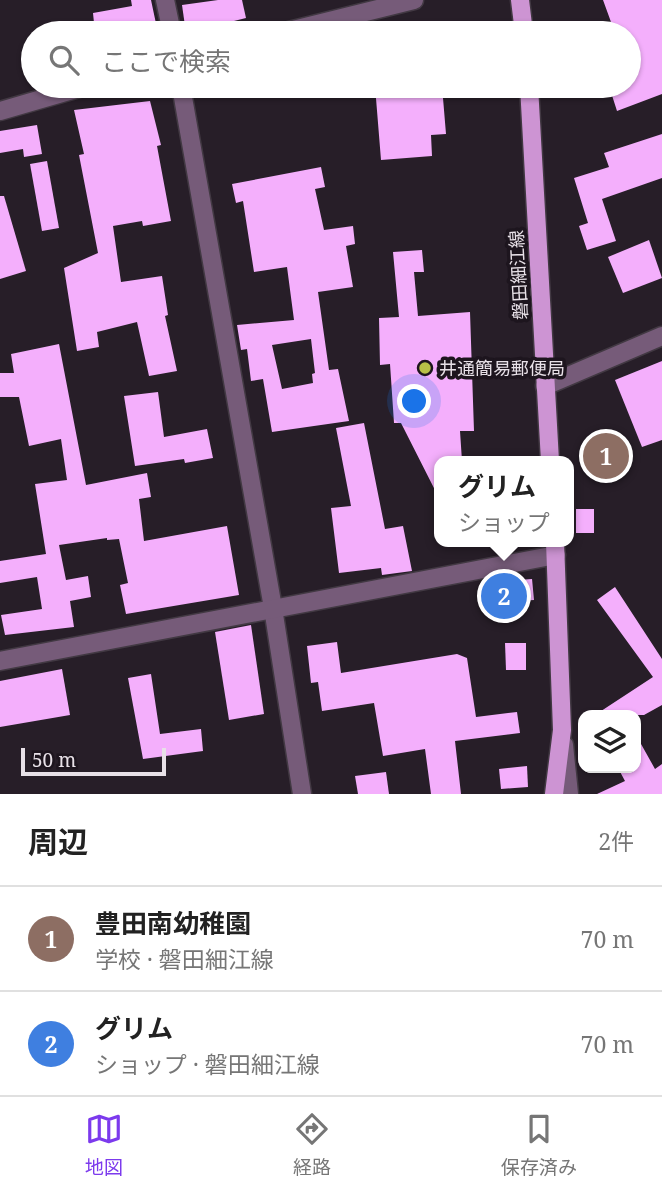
<!DOCTYPE html>
<html lang="ja">
<meta charset="utf-8">
<style>
:root{--surface:#fff;--page:#f2f2f2;--text:#222;--muted:#767676;--line:#e0e0e0;--accent:#7c3aed}
body{margin:0;font-family:"Noto Serif","Noto Sans JP",serif;background:var(--page);color:var(--text)}
.controls{position:absolute;right:21px;bottom:21px;display:grid;overflow:hidden;border-radius:14px;box-shadow:0 2px 5px #0004}
.controls button{width:63px;height:63px;display:grid;place-items:center;padding:0;border:0;border-bottom:2px solid var(--line);background:var(--surface);color:var(--text);font:35px sans-serif}
.scale{position:absolute;left:21px;bottom:18px;width:145px;box-sizing:border-box;padding-left:7px;border:4px solid #e8e1e8;border-top:0;font-size:19px;line-height:24px;white-space:nowrap;color:#e8e1e8;-webkit-text-stroke:5px #1d151e;paint-order:stroke}
.you{position:absolute;left:415px;top:402px;width:24px;height:24px;margin:-18px;border:5px solid #fff;border-radius:50%;background:#1a73e8;box-shadow:0 0 0 10px #1a73e833}
.badge{display:grid;place-items:center;width:46px;height:46px;border-radius:50%;background:var(--accent);color:#fff;font-size:23px;font-weight:700}
.pin{position:absolute;translate:-50% -50%;border:4px solid #fff;box-shadow:0 2px 7px #0006}
.popup{position:absolute;left:434px;top:456px;width:140px;height:91px;box-sizing:border-box;display:grid;place-content:center;border-radius:14px;background:var(--surface);filter:drop-shadow(0 2px 5px #0005);font-size:23px;white-space:nowrap;color:var(--muted)}
.popup b{font-size:26px;color:var(--text)}
.popup::after{content:'';position:absolute;left:50%;top:100%;margin-left:-14px;border:14px solid transparent;border-top-color:var(--surface)}
.list{margin:0;padding:0;list-style:none}
h2{display:flex;justify-content:space-between;align-items:center;height:91px;margin:0;padding:0 28px;font-size:30px}
h2 small{font-size:23px;font-weight:400;color:var(--muted)}
.list li{display:grid;grid-template-columns:46px 1fr auto;gap:21px;align-items:center;box-sizing:border-box;height:105px;padding:0 28px;border-top:2px solid var(--line)}
.list b{display:block;font-size:26px;white-space:nowrap}
.list p{margin:0;font-size:23px;white-space:nowrap;color:var(--muted)}
.list em{font-size:23px;font-style:normal;color:var(--muted)}
.icon{flex:none;width:38px;height:38px;fill:none;stroke:currentColor;stroke-width:2;stroke-linecap:round;stroke-linejoin:round}
.map{position:relative;flex:none;width:662px;height:794px;overflow:hidden}
.search{position:absolute;background:var(--surface);box-shadow:0 2px 5px #0004;left:21px;right:21px;top:21px;height:77px;display:flex;align-items:center;gap:18px;box-sizing:border-box;padding:0 24px;border-radius:38px;color:var(--muted);font-size:26px}
.sheet{height:301px;background:var(--surface)}
nav{display:flex;justify-content:space-around;align-items:center;box-sizing:border-box;height:98px;border-top:2px solid var(--line);background:var(--surface);font-size:19px;color:var(--muted)}
nav a{display:grid;justify-items:center;gap:4px}
nav .on{color:var(--accent)}
.map>svg:first-child{display:block}
</style>
<div class="map">
<svg width="662" height="794" viewBox="0 0 662 794">
<rect width="100%" height="100%" fill="#271e28"/>
<g fill="#f4affc" fill-rule="evenodd">
<path d="M131 0H151L158 33H95L93 13 132 6Z"/>
<path d="M218 0H242L246 18 186 33 182 5Z"/>
<path d="M603 0H662V94L617 111 609 86H629V33H615Z"/>
<path d="M375 86H442L446 134 431 135 432 156 381 160Z"/>
<path d="M150 101 161 145 157 146 171 221 143 226 142 221 113 226 121 282 162 276 168 315 165 316 177 371 149 376 137 322 97 332 99 347 77 351 64 268 98 253 79 155 84 154 74 110Z"/>
<path d="M37 125 42 154 24 157 23 149 0 153V131Z"/>
<path d="M662 134V178L602 199 616 241 587 250 579 226 588 223 574 178 609 167 604 153Z"/>
<path d="M47 161 59 228 42 231 30 164Z"/>
<path d="M321 167 325 187 315 189 324 230 353 226 355 244 346 246 353 287 318 292 329 370 338 369 349 421 272 432 263 379 251 381 247 349 241 350 237 325 294 320 287 267 254 272 243 201 236 203 232 184ZM311 339 315 373 312 374 313 383 282 389 272 345Z"/>
<path d="M0 196H4L26 271 0 279Z"/>
<path d="M649 240 662 278 623 293 608 257Z"/>
<path d="M422 250 424 272H414L418 316 470 312 474 431H460L462 461H439V498L401 423H394L390 364 380 365 379 318 399 317 393 252Z"/>
<path d="M59 344 86 485 147 473 151 497 139 499 144 541 227 526 239 595 126 614 120 585 128 583 119 539 107 540V538L59 545 66 580 88 576 91 597 70 601 74 627 5 635 1 615 42 609 37 577 0 583V561L46 554 35 484 67 480 61 439 29 446 19 397H0V373H14L11 354Z"/>
<path d="M662 361V440L642 447 615 380Z"/>
<path d="M158 392 164 437 207 429 213 458 185 463 184 459 135 466 124 396Z"/>
<path d="M364 423 385 529 403 526 412 571 382 575 381 568 339 573 331 508 351 506 336 428Z"/>
<rect x="576" y="509" width="18" height="24"/>
<path d="M532 579 534 600 506 602 504 581Z"/>
<path d="M615 587 662 659V705L644 715H595L653 677 597 600Z"/>
<path d="M251 625 264 714 229 720 215 632Z"/>
<path d="M337 642 341 673 457 654 467 658 476 717 517 712 520 733 455 741 461 794H431L425 749 383 756 374 703 322 711 318 682 311 683 307 646Z"/>
<path d="M505 643H526V670H506Z"/>
<path d="M62 669 70 715 0 727V681Z"/>
<path d="M151 674 160 734 201 729 203 751 143 759 128 678Z"/>
<path d="M636 735 655 769 662 764V794H597L625 781 618 768H636Z"/>
<path d="M527 766 528 787 501 789 499 769Z"/>
<path d="M386 772 389 794H358L355 776Z"/>
</g>
<g fill="none" stroke-linecap="round" stroke-linejoin="round">
<defs>
<g id="minor">
<path d="M165 0 172 33"/>
<path d="M281 33 414 0"/>
<path d="M181 86 273 608 302 794"/>
<path d="M0 111 86 86"/>
<path d="M545 386 662 336"/>
<path d="M0 661 556 555"/>
<path d="M564 745 569 794"/>
</g>
<g id="major">
<path d="M520 0 524 33"/>
<path d="M529 86 550 461"/>
<path d="M554 794 562 730 555 542"/>
</g>
</defs>
<use href="#minor" stroke="#423943" stroke-width="21"/>
<use href="#major" stroke="#423943" stroke-width="21"/>
<use href="#minor" stroke="#765b79" stroke-width="18"/>
<use href="#major" stroke="#cd94d3" stroke-width="18"/>
</g>
<circle fill="#b8c147" stroke="#1d151e" stroke-width="2.5" cx="425" cy="368" r="7"/>
<g text-anchor="middle" dominant-baseline="central" stroke-width="7" stroke-linejoin="round" paint-order="stroke">
<g font-size="18" fill="#e8e1e8" stroke="#1d151e">
<text transform="translate(518 275) rotate(-93)">磐田細江線</text>
</g>
<g font-size="18" fill="#e8e1e8" stroke="#1d151e" text-anchor="start">
<text x="439" y="368">井通簡易郵便局</text>
</g>
</g>
</svg>
<div class="controls">
<button><svg class="icon" aria-label="layers" viewBox="0 0 24 24"><path d="M12 4l9 5-9 5-9-5zM3 14l9 5 9-5"/></svg></button>
</div>
<div class="scale">50 m</div>
<div class="you"></div>
<div class="pin badge" style="left:606px;top:456px;background:#8d6e63">1</div>
<div class="pin badge" style="left:504px;top:596px;background:#3f7fe0">2</div>
<div class="popup"><b>グリム</b>ショップ</div>
<div class="search"><svg class="icon" aria-label="search" viewBox="0 0 24 24"><circle cx="10" cy="10" r="6"/><path d="M15 15l6 6"/></svg>ここで検索</div>
</div>
<section class="sheet">
<h2>周辺<small>2件</small></h2>
<ul class="list">
<li><span class="badge" style="background:#8d6e63">1</span><div><b>豊田南幼稚園</b><p>学校 · 磐田細江線</p></div><em>70 m</em></li>
<li><span class="badge" style="background:#3f7fe0">2</span><div><b>グリム</b><p>ショップ · 磐田細江線</p></div><em>70 m</em></li>
</ul>
</section>
<nav>
<a class="on"><svg class="icon" aria-label="map" viewBox="0 0 24 24"><path d="M3 6l6-2 6 2 6-2v14l-6 2-6-2-6 2zM9 4v14M15 6v14"/></svg>地図</a>
<a><svg class="icon" aria-label="directions" viewBox="0 0 24 24"><path d="M12 3l9 9-9 9-9-9zM9 14v-3h6M13 9l2 2-2 2"/></svg>経路</a>
<a><svg class="icon" aria-label="saved" viewBox="0 0 24 24"><path d="M7 4h10v16l-5-4-5 4z"/></svg>保存済み</a>
</nav>
